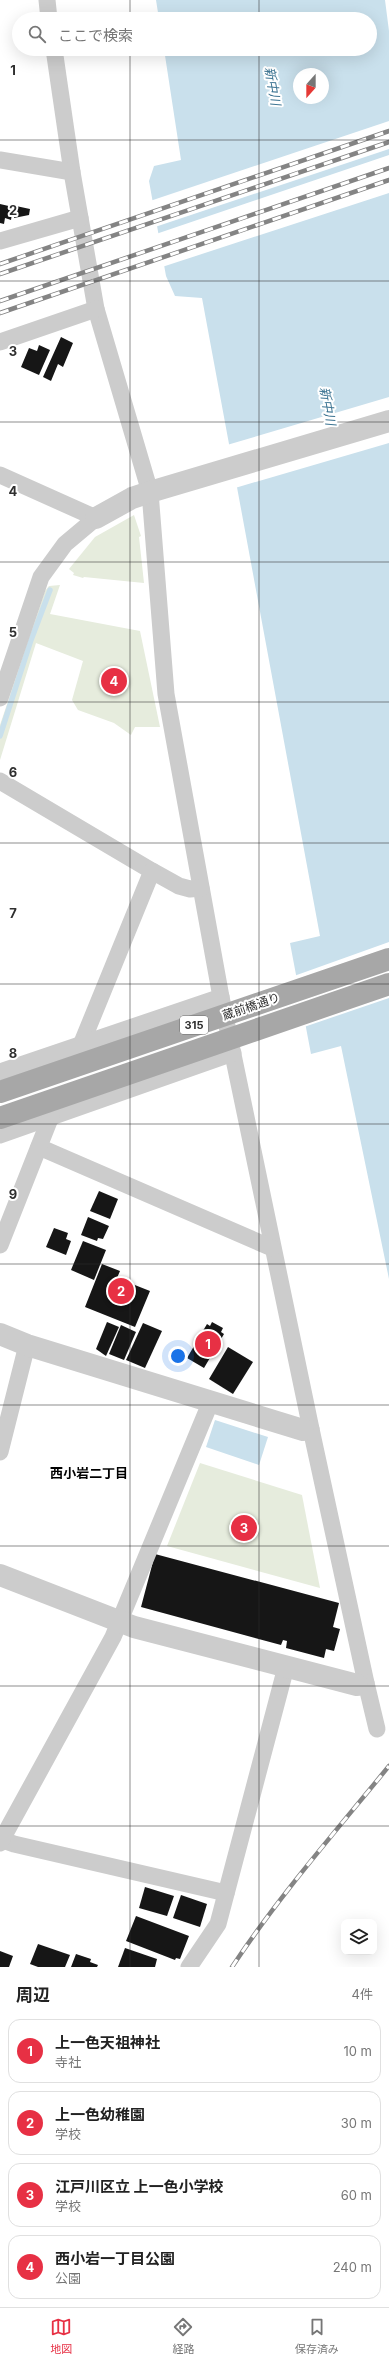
<!DOCTYPE html>
<html lang="ja">
<meta charset="utf-8">
<style>
:root{--surface:#fff;--page:#f6f6f6;--text:#222;--muted:#767676;--line:#e0e0e0;--accent:#e73044}
body{margin:0;font-family:Inter,"Noto Sans JP",sans-serif;background:var(--page);color:var(--text)}
.controls{position:absolute;right:12px;bottom:12px;display:grid;overflow:hidden;border-radius:8px;box-shadow:0 4px 16px #0002}
.controls button{width:36px;height:36px;display:grid;place-items:center;padding:0;border:0;border-bottom:1px solid var(--line);background:var(--surface);color:var(--text);font:20px sans-serif}
.compass{position:absolute;left:293px;top:68px;width:36px;height:36px;border-radius:50%;background:var(--surface);box-shadow:0 4px 16px #0002;rotate:201deg}
.you{position:absolute;left:178px;top:1356px;width:14px;height:14px;margin:-10px;border:3px solid #fff;border-radius:50%;background:#1a73e8;box-shadow:0 0 0 6px #1a73e833}
.badge{display:grid;place-items:center;width:26px;height:26px;border-radius:50%;background:var(--accent);color:#fff;font-size:13px;font-weight:700}
.pin{position:absolute;translate:-50% -50%;border:2px solid #fff;box-shadow:0 1px 4px #0006}
.list{margin:0;padding:0;list-style:none}
h2{display:flex;justify-content:space-between;align-items:center;height:52px;margin:0;padding:0 16px;font-size:17px}
h2 small{font-size:13px;font-weight:400;color:var(--muted)}
.list li{display:grid;grid-template-columns:26px 1fr auto;gap:12px;align-items:center;box-sizing:border-box;height:64px;margin:0 8px 8px;padding:0 8px;border:1px solid var(--line);border-radius:12px}
.list b{display:block;font-size:15px;white-space:nowrap}
.list p{margin:0;font-size:13px;white-space:nowrap;color:var(--muted)}
.list em{font-size:13px;font-style:normal;color:var(--muted)}
.icon{flex:none;width:22px;height:22px;fill:none;stroke:currentColor;stroke-width:2;stroke-linecap:round;stroke-linejoin:round}
.map{position:relative;flex:none;width:389px;height:1967px;overflow:hidden}
.search{position:absolute;background:var(--surface);box-shadow:0 4px 16px #0002;left:12px;right:12px;top:12px;height:44px;display:flex;align-items:center;gap:10px;box-sizing:border-box;padding:0 14px;border-radius:22px;color:var(--muted);font-size:15px}
.sheet{height:340px;background:var(--surface)}
nav{display:flex;justify-content:space-around;align-items:center;box-sizing:border-box;height:56px;border-top:1px solid var(--line);background:var(--surface);font-size:11px;color:var(--muted)}
nav a{display:grid;justify-items:center;gap:2px}
nav .on{color:var(--accent)}
.map>svg:first-child{display:block}
</style>
<div class="map">
<svg width="389" height="1967" viewBox="0 0 389 1967">
<rect width="100%" height="100%" fill="#fff"/>
<g fill="#e6ecdd">
<path d="M134 515 141 536 139 537 144 583 84 577 83 578 73 575 74 573 69 569 95 537Z"/>
<path d="M60 585 50 614 140 631 160 727H135L131 735 114 723 78 710 72 700 83 661 36 643 0 760V725L45 591 49 586Z"/>
<path d="M200 1463 302 1495 320 1588 167 1546Z"/>
</g>
<g fill="#c9e0ec" fill-rule="evenodd">
<path d="M156 0H385L389 31V1279L341 1046 311 1054 290 943 320 936 202 298 175 296 166 276 149 181 154 166 181 160 164 49H370V19H159ZM299 74H323V98H299Z"/>
<path d="M215 1420 268 1437 259 1465 206 1447Z"/>
</g>
<g fill="#fff">
<path d="M389 121V149L155 227 150 201Z"/>
<path d="M389 155V193L162 267 156 234Z"/>
<path d="M389 397V443L235 488 227 445Z"/>
<path d="M389 942V998L304 1027 294 976Z"/>
</g>
<g fill="none" stroke-linecap="round" stroke-linejoin="round">
<path stroke="#c9e0ec" stroke-width="5.5" d="M0 736 31 640 50 590"/>
</g>
<g fill="#161616">
<path d="M0 204 13 207 11 220 5 218 4 224 0 223Z"/>
<path d="M16 206 30 209 29 215 14 218Z"/>
<path d="M61 337 73 343 63 367 58 364 51 381 43 377Z"/>
<path d="M39 345 50 350 39 375 21 367 29 348 37 351Z"/>
<path d="M99 1191 118 1199 110 1219 90 1211Z"/>
<path d="M88 1217 109 1226 103 1239 98 1238 97 1241 81 1235Z"/>
<path d="M54 1228 68 1233 66 1239 71 1241 66 1255 46 1247Z"/>
<path d="M83 1241 106 1250 94 1280 71 1270Z"/>
<path d="M102 1264 120 1271 117 1278 150 1291 135 1327 85 1307Z"/>
<path d="M107 1322 119 1327 106 1356 96 1349Z"/>
<path d="M212 1322 223 1328 221 1332 224 1334 204 1368 187 1358 207 1324 210 1326Z"/>
<path d="M143 1323 162 1331 145 1368 126 1360Z"/>
<path d="M121 1325 136 1332 124 1360 109 1354Z"/>
<path d="M228 1347 253 1362 233 1394 209 1379Z"/>
<path d="M155 1554 339 1603 333 1627 340 1629 334 1651 326 1649 324 1658 286 1648 287 1641 283 1640 281 1645 141 1607Z"/>
<path d="M145 1887 174 1896 167 1916 139 1908Z"/>
<path d="M181 1895 207 1904 200 1927 173 1918Z"/>
<path d="M136 1916 189 1936 180 1959 176 1958 175 1960 126 1941Z"/>
<path d="M38 1944 70 1955 65 1967H38L30 1964Z"/>
<path d="M125 1948 157 1959 155 1967H118Z"/>
<path d="M0 1951 13 1956 9 1967H0Z"/>
<path d="M76 1954 91 1959 90 1962 98 1965 97 1967H71Z"/>
</g>
<g fill="none" stroke-linecap="round" stroke-linejoin="round">
<g stroke="#ccc" stroke-width="17">
<path d="M47 0 49 19"/>
<path d="M54 49 72 172"/>
<path d="M0 160 72 172 96 309 150 492 166 694 221 997 311 1429 303 1430"/>
<path d="M0 241 80 218"/>
<path d="M0 342 96 309"/>
<path d="M0 475 96 518 65 544 41 577 0 698"/>
<path d="M0 781 152 871 179 886 190 889 201 888"/>
<path d="M81 1045 152 871"/>
<path d="M0 1072 221 997"/>
<path d="M0 1135 233 1053"/>
<path d="M39 1147 272 1248"/>
<path d="M0 1245 51 1116"/>
<path d="M311 1429 366 1683 357 1685"/>
<path d="M0 1452 27 1345"/>
<path d="M366 1683 377 1729"/>
<path d="M0 1839 14 1844 226 1893"/>
<path d="M0 1843 113 1637 211 1401"/>
<path d="M189 1967 218 1924 286 1667"/>
</g>
<g stroke="#ccc" stroke-width="22">
<path d="M96 518 132 498 150 492 389 421"/>
<path d="M0 1334 27 1345 303 1430"/>
<path d="M0 1575 134 1627 357 1685"/>
</g>
<defs>
<g id="rail">
<path d="M0 264 389 131"/>
<path d="M0 274 389 142"/>
<path d="M0 301 389 168"/>
<path d="M0 313 389 180"/>
<path d="M232 1967C279 1896 336 1831 389 1766"/>
</g>
</defs>
<use href="#rail" stroke="#848484" stroke-width="4.5"/>
<use href="#rail" stroke="#fff" stroke-width="3" stroke-dasharray="9" stroke-linecap="butt"/>
<g stroke="#a7a7a7" stroke-width="22">
<path d="M0 1092 389 959"/>
<path d="M0 1118 389 984"/>
</g>
</g>
<path fill="none" stroke="#2f2f2f" stroke-width="1" stroke-opacity="0.55" d="M130 0V19M259 0V19M130 49V1967M259 49V1967M0 140H389M0 281H389M0 422H389M0 562H389M0 702H389M0 843H389M0 984H389M0 1124H389M0 1264H389M0 1405H389M0 1546H389M0 1686H389M0 1826H389"/>
<g text-anchor="middle" dominant-baseline="central" stroke-width="4" stroke-linejoin="round" paint-order="stroke">
<rect fill="#fff" stroke="#6d6d6d" stroke-width="1" x="180" y="1016" width="28" height="18" rx="3"/>
<g font-size="11" font-weight="bold" fill="#2f2f2f">
<text x="194" y="1025">315</text>
</g>
<g font-size="12" fill="#2f2f2f" stroke="#fff">
<text transform="translate(251 1006) rotate(-19)">蔵前橋通り</text>
</g>
<g font-size="13" font-style="italic" fill="#3c7492" stroke="#fff">
<text transform="translate(273 86) rotate(80)">新中川</text>
<text transform="translate(328 406) rotate(80)">新中川</text>
</g>
<g font-size="13" font-weight="bold" fill="#000" stroke="#fff">
<text x="89" y="1473">西小岩二丁目</text>
</g>
</g>
<g font-size="13" text-anchor="middle" font-weight="bold" fill="#2f2f2f" stroke="#fff" stroke-width="4" stroke-linejoin="round" paint-order="stroke">
<text x="13" y="75">1</text>
<text x="13" y="215">2</text>
<text x="13" y="356">3</text>
<text x="13" y="496">4</text>
<text x="13" y="637">5</text>
<text x="13" y="777">6</text>
<text x="13" y="918">7</text>
<text x="13" y="1058">8</text>
<text x="13" y="1199">9</text>
</g>
</svg>
<div class="controls">
<button><svg class="icon" aria-label="layers" viewBox="0 0 24 24"><path d="M12 4l9 5-9 5-9-5zM3 14l9 5 9-5"/></svg></button>
</div>
<svg class="compass" viewBox="-18 -18 36 36"><path d="M0-13l5 13h-10z" fill="#e53935"/><path d="M0 13l5-13h-10z" fill="#767676"/></svg>
<div class="you"></div>
<div class="pin badge" style="left:208px;top:1344px">1</div>
<div class="pin badge" style="left:121px;top:1291px">2</div>
<div class="pin badge" style="left:244px;top:1528px">3</div>
<div class="pin badge" style="left:114px;top:681px">4</div>
<div class="search"><svg class="icon" aria-label="search" viewBox="0 0 24 24"><circle cx="10" cy="10" r="6"/><path d="M15 15l6 6"/></svg>ここで検索</div>
</div>
<section class="sheet">
<h2>周辺<small>4件</small></h2>
<ul class="list">
<li><span class="badge">1</span><div><b>上一色天祖神社</b><p>寺社</p></div><em>10 m</em></li>
<li><span class="badge">2</span><div><b>上一色幼稚園</b><p>学校</p></div><em>30 m</em></li>
<li><span class="badge">3</span><div><b>江戸川区立 上一色小学校</b><p>学校</p></div><em>60 m</em></li>
<li><span class="badge">4</span><div><b>西小岩一丁目公園</b><p>公園</p></div><em>240 m</em></li>
</ul>
</section>
<nav>
<a class="on"><svg class="icon" aria-label="map" viewBox="0 0 24 24"><path d="M3 6l6-2 6 2 6-2v14l-6 2-6-2-6 2zM9 4v14M15 6v14"/></svg>地図</a>
<a><svg class="icon" aria-label="directions" viewBox="0 0 24 24"><path d="M12 3l9 9-9 9-9-9zM9 14v-3h6M13 9l2 2-2 2"/></svg>経路</a>
<a><svg class="icon" aria-label="saved" viewBox="0 0 24 24"><path d="M7 4h10v16l-5-4-5 4z"/></svg>保存済み</a>
</nav>
